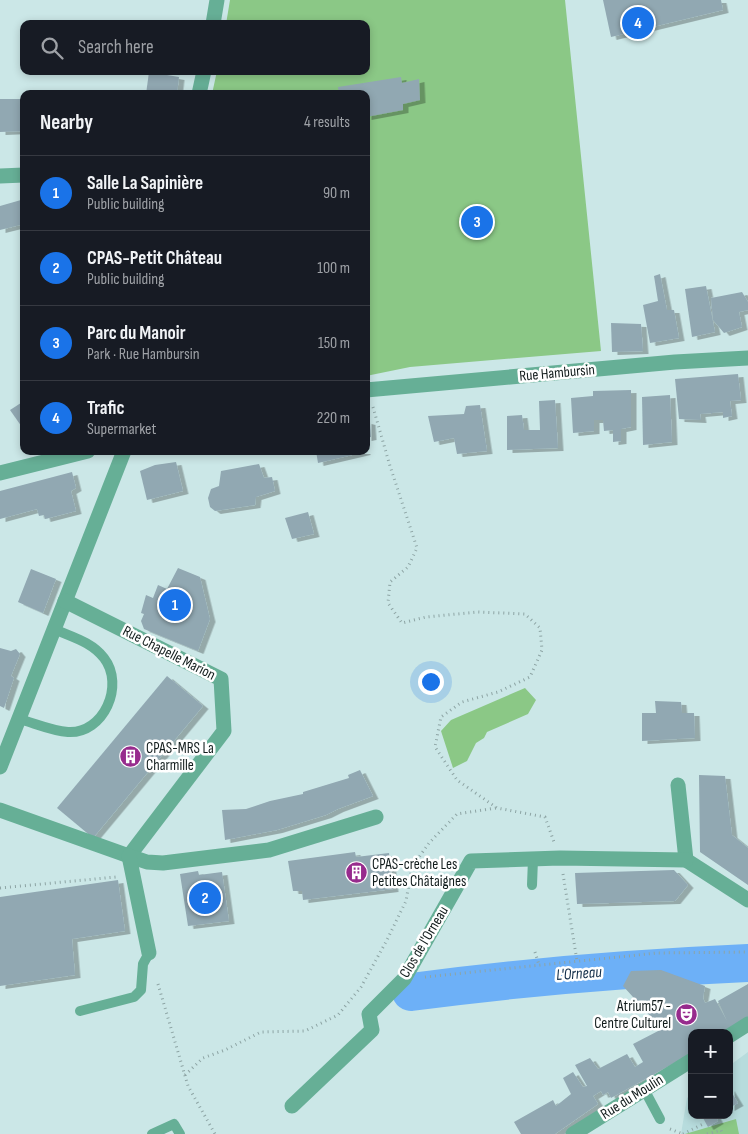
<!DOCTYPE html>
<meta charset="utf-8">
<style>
:root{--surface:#171b24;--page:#242831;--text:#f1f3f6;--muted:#9ea1a6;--line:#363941;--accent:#1a73e8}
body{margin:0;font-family:"Sofia Sans Condensed",sans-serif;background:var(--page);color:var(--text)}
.controls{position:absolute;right:15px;bottom:15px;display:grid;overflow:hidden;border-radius:10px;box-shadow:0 2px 8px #0003}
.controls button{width:45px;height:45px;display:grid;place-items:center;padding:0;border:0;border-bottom:1px solid var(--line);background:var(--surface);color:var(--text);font:25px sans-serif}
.you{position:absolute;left:430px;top:681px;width:18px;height:18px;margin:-12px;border:4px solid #fff;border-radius:50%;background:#1a73e8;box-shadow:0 0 0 8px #1a73e833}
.badge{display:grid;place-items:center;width:32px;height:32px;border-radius:50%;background:var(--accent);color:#fff;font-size:16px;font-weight:700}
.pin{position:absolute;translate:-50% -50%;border:2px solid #fff;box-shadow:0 1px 5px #0006}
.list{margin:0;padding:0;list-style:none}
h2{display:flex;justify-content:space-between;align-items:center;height:65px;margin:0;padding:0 20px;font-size:21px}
h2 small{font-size:16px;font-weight:400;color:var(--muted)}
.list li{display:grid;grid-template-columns:32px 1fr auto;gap:15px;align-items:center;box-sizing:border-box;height:75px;padding:0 20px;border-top:1px solid var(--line)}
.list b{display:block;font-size:19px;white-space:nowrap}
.list p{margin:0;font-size:16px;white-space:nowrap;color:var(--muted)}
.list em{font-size:16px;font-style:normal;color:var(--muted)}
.icon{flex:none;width:28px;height:28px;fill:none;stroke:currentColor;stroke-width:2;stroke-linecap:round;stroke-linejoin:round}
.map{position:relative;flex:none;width:748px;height:1134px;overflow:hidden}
.search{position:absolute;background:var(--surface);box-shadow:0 2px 8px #0003;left:20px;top:20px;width:350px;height:55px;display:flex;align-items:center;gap:12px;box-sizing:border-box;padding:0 18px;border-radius:10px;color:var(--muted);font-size:19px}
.panel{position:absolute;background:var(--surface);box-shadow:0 2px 8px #0003;left:20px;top:90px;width:350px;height:365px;border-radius:10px}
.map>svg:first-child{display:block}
</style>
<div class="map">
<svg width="748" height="1134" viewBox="0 0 748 1134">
<defs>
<filter id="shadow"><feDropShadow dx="5.5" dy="3" stdDeviation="0" flood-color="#0004"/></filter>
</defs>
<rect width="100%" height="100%" fill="#cbe7e7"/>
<path fill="#b7dcdd" d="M748 1052V1134H681L687 1098 692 1094V1115H729V1066Z"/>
<g fill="#8bc886">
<path d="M230 0H565L601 351 410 367 366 376V94H212L217 71H366V24H226Z"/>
<path d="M525 688 536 700 528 714 487 732 484 738 476 743 467 761 453 768 441 731 451 720Z"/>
<path d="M736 1119 739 1134H685Z"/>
</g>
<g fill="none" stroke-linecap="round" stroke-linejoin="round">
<path stroke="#6db0f7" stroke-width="38" d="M411 992C523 977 635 968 748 963"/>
</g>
<g fill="#91a8b2" filter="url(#shadow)">
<path d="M603 0H721L723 10 611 37Z"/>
<path d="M149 72 179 77 177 94H146Z"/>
<path d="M401 77 402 83 419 79 420 100 403 104V110L366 117V94H339L338 87Z"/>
<path d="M0 99H24V131L0 132Z"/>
<path d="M21 200 24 224 0 230V206Z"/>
<path d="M660 274 667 310H674L679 338 650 343 643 305 658 301 654 276Z"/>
<path d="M706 286 715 332 692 337 685 289Z"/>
<path d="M742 292 748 302V310L739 312 742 327 724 333 713 320 711 298Z"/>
<path d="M611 323 641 324 643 351 612 352Z"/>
<path d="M738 374 741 400 730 401 732 416 723 418V412L700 414 701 420 679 419 675 379Z"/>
<path d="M631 390V427L621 429V441L613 442V430L604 431 603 420H594V431L573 433 571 398 593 396V391Z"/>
<path d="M670 395 672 442 643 445 642 397Z"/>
<path d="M555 400 558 448 507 450V416L522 415 524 430H540L539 401Z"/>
<path d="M24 401V430L10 410Z"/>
<path d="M480 405 487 451 457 454 454 438 434 442 428 416 464 414 466 406Z"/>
<path d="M366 421 370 422 371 437 366 438Z"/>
<path d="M316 451H365V452L318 463Z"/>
<path d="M176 462 183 491 147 500 140 471 155 465Z"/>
<path d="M259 464 264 478 272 477 275 491 256 497 255 505 215 511 210 507 208 498 211 489 219 486 221 471Z"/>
<path d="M72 472 76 488 71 491 76 511 45 519 44 515 39 516 37 509 0 519V491Z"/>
<path d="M308 512 314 534 292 539 285 518Z"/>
<path d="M178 568 200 577 210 619 198 651 144 629 141 621 144 614 141 613 146 595 153 598 158 585 167 589Z"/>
<path d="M31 569 56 579 43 613 18 602Z"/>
<path d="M0 648 11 651 16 649 20 654 11 676 14 678 4 708 0 706Z"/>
<path d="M167 676 203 706 93 838 57 808Z"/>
<path d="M655 701 681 702 682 713H694L695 738 642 741V713H656Z"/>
<path d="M360 770 373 796 338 809 326 815 277 830 225 840 222 810 246 809 270 801 303 794V792L349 778 348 775Z"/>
<path d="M699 775 725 776 732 835 748 848V885L700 852Z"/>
<path d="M355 852 356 857 389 853 393 889 303 900 302 891H293L288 861Z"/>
<path d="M674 870 688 885 675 901 577 904 575 873Z"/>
<path d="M198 871 199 875 222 872 229 921 188 926 180 874Z"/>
<path d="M118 880 125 931 72 939 75 975 0 986V897Z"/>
<path d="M661 970 705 986 703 998 705 1003 715 999 727 1021 718 1001 748 984V1019L728 1033H692V1053L611 1098 608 1092 603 1095 601 1091 593 1096 598 1104 555 1134H521L514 1122 553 1100 556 1106 571 1094 563 1078 573 1072 583 1087 587 1086 575 1065 590 1058 598 1069 627 1054 635 1067 643 1062 633 1044 662 1029 623 986 631 971Z"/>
<path d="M729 1088 738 1103 729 1108Z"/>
<path d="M704 1115H715L718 1121 708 1127 703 1118Z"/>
</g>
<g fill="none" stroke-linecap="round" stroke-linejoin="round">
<g stroke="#8da4a4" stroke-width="3" stroke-dasharray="1 4" stroke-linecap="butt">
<path d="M373 407 390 466 417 548 408 567 390 582 388 603 402 623 426 617 478 612 525 614 540 628 542 650 530 677 498 692 462 702 441 717 435 747 457 780 497 808 545 817 554 842"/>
<path d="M563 874 577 961"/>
<path d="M0 888 116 877"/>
<path d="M535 952 539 965"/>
<path d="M425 977 657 953 748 952"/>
<path d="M158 984 188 1086 215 1134"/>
<path d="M185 1075 203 1058 225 1050 261 1032 305 1031 338 1015 361 987 387 940 406 901 412 867 429 843 457 814 496 808"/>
<path d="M670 1129 683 1134"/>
<path d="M683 1134 705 1123"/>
<path d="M707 1134 721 1130 723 1134"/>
</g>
<g stroke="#66af96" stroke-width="10">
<path d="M19 719C34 723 52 731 68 732 104 734 125 685 104 658 92 642 72 637 54 629"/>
<path d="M532 885 533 859"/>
<path d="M80 1011 134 997 141 990 143 964 149 953"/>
<path d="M644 1089 660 1119"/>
<path d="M152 1134 174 1124 180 1134"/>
</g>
<g stroke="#66af96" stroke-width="15">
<path d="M213 24 217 0"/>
<path d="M199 94 204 71"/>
<path d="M0 176 24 175"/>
<path d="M366 390 675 362 748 358"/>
<path d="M0 473 88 451"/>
<path d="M0 767 124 451"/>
<path d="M678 785 686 860 748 900"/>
<path d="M0 810 129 856 224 731 221 679 65 601"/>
<path d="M129 856 147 862 163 863 269 850 376 817"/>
<path d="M129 856 149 953"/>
<path d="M729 1036 748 1024"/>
<path d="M292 1106 372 1030 369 1014 404 979 471 861 560 858 686 860"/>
<path d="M573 1134 692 1060"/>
</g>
</g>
<defs>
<symbol id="building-disc" viewBox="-11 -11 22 22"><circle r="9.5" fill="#972b8d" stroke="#fff"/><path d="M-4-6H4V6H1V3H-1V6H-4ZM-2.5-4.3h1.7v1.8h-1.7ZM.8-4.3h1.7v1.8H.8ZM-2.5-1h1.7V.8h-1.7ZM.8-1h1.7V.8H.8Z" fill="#fff"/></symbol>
<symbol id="theatre-disc" viewBox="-11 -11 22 22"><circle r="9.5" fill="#972b8d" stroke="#fff"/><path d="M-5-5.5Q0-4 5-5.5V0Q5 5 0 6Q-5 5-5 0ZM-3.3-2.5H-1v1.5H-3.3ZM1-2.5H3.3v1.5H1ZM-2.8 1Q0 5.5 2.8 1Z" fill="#fff"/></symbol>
</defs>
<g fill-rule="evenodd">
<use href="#building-disc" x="118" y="744" width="25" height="25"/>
<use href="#building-disc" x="344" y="860" width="25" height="25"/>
<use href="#theatre-disc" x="674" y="1002" width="25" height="25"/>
</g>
<g text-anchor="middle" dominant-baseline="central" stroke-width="5" stroke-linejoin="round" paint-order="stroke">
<g font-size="15" fill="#121c1c" stroke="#fff">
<text transform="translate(557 373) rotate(-5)">Rue Hambursin</text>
<text transform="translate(169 653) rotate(27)">Rue Chapelle Marion</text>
<text transform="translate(424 942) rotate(-59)">Clos de l'Orneau</text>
<text transform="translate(632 1097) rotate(-32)">Rue du Moulin</text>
</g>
<g font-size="15" fill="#121c1c" stroke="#fff" text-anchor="start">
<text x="146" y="748">CPAS-MRS La<tspan x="146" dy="17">Charmille</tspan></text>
<text x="372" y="864">CPAS-crèche Les<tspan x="372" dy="17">Petites Châtaignes</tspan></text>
<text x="671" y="1006" text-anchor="end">Atrium57 -<tspan x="671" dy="17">Centre Culturel</tspan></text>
</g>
<g font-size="16" font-style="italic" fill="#102c48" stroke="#fff">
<text transform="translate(579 974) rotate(-4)">L'Orneau</text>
</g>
</g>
</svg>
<div class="controls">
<button>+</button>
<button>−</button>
</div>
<div class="you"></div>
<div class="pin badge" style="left:175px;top:605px">1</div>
<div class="pin badge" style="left:205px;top:898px">2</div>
<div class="pin badge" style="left:477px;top:222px">3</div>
<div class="pin badge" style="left:638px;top:23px">4</div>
<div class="search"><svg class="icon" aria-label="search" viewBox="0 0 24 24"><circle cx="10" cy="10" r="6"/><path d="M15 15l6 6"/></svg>Search here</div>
<section class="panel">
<h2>Nearby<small>4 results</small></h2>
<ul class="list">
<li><span class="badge">1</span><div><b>Salle La Sapinière</b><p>Public building</p></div><em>90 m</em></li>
<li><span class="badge">2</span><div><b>CPAS-Petit Château</b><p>Public building</p></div><em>100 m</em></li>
<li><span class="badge">3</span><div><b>Parc du Manoir</b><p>Park · Rue Hambursin</p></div><em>150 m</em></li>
<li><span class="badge">4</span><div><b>Trafic</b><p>Supermarket</p></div><em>220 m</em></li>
</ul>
</section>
</div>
